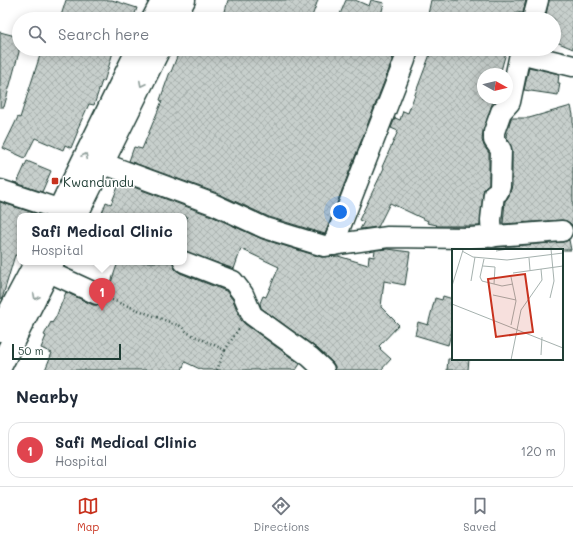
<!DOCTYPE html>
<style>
:root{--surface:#fff;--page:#f2f2f3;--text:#1f2937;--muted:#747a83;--line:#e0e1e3;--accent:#c8321e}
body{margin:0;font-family:Mali,sans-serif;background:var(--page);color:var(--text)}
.compass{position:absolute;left:477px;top:68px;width:36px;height:36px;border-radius:50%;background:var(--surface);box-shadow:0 2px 10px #0003;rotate:98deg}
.scale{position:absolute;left:12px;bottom:10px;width:109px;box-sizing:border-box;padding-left:4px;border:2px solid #1f3d34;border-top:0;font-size:11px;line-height:14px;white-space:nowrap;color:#1f3d34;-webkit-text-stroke:3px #fff;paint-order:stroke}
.you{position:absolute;left:340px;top:212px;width:14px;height:14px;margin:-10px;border:3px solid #fff;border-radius:50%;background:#1a73e8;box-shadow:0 0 0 6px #1a73e833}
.badge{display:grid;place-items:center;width:26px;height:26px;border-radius:50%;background:var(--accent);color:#fff;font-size:13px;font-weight:700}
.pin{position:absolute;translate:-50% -33px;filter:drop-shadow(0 1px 2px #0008)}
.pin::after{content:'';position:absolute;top:21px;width:14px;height:12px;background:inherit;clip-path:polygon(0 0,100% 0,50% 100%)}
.popup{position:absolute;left:17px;top:213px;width:170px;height:52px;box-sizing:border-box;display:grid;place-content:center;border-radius:8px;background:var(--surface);filter:drop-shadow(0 1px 3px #0005);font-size:13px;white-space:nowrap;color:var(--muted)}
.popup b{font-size:15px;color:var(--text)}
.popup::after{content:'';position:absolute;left:50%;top:100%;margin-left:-8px;border:8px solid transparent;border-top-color:var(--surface)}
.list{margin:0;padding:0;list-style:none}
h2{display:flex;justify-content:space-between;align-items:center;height:52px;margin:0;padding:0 16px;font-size:17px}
h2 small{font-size:13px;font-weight:400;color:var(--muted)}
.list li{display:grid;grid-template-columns:26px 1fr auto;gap:12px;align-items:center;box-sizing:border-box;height:56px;margin:0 8px 8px;padding:0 8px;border:1px solid var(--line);border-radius:12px}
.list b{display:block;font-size:15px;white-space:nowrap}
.list p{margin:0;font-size:13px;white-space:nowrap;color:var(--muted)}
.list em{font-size:13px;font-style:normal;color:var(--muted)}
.icon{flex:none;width:22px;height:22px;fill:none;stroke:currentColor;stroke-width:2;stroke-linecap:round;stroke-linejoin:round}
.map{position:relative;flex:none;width:573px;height:370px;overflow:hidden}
.search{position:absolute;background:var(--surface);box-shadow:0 2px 10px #0003;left:12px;right:12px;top:12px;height:44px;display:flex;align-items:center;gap:10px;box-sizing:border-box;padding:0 14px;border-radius:22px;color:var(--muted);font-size:15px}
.sheet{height:116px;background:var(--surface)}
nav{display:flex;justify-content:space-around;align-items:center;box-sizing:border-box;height:56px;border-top:1px solid var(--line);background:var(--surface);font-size:11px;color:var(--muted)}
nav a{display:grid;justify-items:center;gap:2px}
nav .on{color:var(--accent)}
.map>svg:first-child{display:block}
</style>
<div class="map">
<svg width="573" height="370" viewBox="0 0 573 370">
<defs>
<pattern id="building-cross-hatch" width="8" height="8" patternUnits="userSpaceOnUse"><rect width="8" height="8" fill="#c7cfcc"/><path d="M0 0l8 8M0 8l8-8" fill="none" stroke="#aab3b0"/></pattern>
</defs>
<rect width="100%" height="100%" fill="#fff"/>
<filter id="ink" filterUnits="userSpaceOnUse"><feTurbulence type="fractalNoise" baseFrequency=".025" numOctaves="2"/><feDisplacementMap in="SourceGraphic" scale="8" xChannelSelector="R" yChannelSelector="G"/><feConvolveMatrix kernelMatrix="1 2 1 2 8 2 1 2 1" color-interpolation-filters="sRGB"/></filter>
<g filter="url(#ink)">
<g fill="url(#building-cross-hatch)" stroke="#1f3d34">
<path d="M66 0H112L137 8 133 19H60Z"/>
<path d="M228 0H318L311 19H223Z"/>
<path d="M346 0H355L369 6 371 0 384 3 380 19H338Z"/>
<path d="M431 0H526L523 13 516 12 515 19H427Z"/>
<path d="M549 0H573V49L554 41V19H545Z"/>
<path d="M0 32 19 37V52L4 107H0Z"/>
<path d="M42 49H114L104 82 102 81 94 105 89 104 77 130 78 131 71 148 65 145 63 150 35 138 25 158 3 148 18 117 20 118Z"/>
<path d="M180 49H379L394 53 391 64 325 234 269 217 217 193 129 161 134 147 142 149 162 101 160 100 170 72H171Z"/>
<path d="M432 49H507L500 74H483V98H494L483 132 482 140 484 146 489 153V184L484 188 483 193 480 226H436L437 225 427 223 428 221 390 203 378 227 360 229 364 222 359 220 384 168 382 167 398 131 391 128 395 118 400 120 403 111 408 113Z"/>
<path d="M529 67 559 74 558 83H560L558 95 524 90Z"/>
<path d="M571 106 573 115V229L571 224 567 221 562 220 503 224 505 201 509 196 512 186V150L510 143 506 136 511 118H529Z"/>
<path d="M27 161 51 171 42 192 13 182 17 183Z"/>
<path d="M120 182 209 215 262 239 321 257 338 256 368 265 369 256 374 257 375 250 388 249 410 252 405 285 384 281 381 307 399 325 379 346 381 348 380 349 391 359 381 370H335V366L332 362 318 349 261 308 260 303 263 296 266 297 279 267 241 249 234 269 184 251V225L187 216H101L106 202 111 204Z"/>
<path d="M0 202 37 214 36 216H20V256L15 255 2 299 0 298Z"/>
<path d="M569 240 571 250H488V248L563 242Z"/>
<path d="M118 262H173L175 269 180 273 226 291 233 300 241 320 245 324 300 364 296 370H202L185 362 182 370H45L52 353 41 348 46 336 44 335 51 322 52 323 56 317 66 292 93 305H98L103 304 108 298V291Z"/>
<path d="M443 296 453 299V327L448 345 415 335 418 322 428 325 435 298 442 300Z"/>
<path d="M448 359H469L468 370H447Z"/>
</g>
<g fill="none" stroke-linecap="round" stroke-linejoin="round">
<defs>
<g id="minor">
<path d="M533 19 538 0"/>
<path d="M520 53 573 66"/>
<path d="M102 163 213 204 265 228 324 246 388 237 470 238 562 231"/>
<path d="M0 190 58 209 68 216"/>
<path d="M492 237 491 220 494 194 498 192 500 186 501 150 494 140V132L501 112 510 102 521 49"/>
<path d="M333 245 405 60 408 49"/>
<path d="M184 262 233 281 243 294 252 315 310 357 324 370"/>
<path d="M49 272 97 294"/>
</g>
<g id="major">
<path d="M153 19 163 0"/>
<path d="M174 19 184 0"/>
<path d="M56 216 138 49"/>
<path d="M76 216 159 49"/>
<path d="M0 330 36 262"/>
<path d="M0 367 53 262"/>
</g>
</defs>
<use href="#minor" stroke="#1f3d34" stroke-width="23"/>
<use href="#major" stroke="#1f3d34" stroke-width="25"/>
<g stroke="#1f3d34" stroke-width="2.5" stroke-dasharray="1 3" stroke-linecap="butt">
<path d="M112 300 180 326 188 333 225 350 240 327"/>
<path d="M217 370 225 350"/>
</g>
<use href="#minor" stroke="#fff" stroke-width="20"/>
<use href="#major" stroke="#fff" stroke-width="22"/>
</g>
<defs><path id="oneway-chevron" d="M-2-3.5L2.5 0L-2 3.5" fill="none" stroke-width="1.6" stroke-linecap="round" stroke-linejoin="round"/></defs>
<g stroke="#8f9e9a">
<use href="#oneway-chevron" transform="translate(142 84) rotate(117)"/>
<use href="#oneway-chevron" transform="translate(85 156) rotate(-64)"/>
<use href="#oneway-chevron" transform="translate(36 297) rotate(117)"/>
</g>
</g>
<rect fill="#c8321e" stroke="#fff" stroke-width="1.5" x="51" y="177" width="8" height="8" rx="2"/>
<g text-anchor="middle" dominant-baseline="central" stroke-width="3" stroke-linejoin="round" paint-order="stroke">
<g font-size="13" fill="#1f3d34" stroke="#fff" text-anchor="start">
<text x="63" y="181">Kwandundu</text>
</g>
</g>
<g transform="translate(452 249)">
<rect width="111" height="111" fill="#fff"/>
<path fill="none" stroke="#a5b1ae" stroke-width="1" d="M10 2 21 8 55 11 111 4M44 2 56 0M77 9 78 21M32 10 28 28 30 32 50 37 61 35M31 17 43 18 42 35M61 24 111 17M19 32 23 8M0 37 11 1M41 46 64 51M98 49 102 32 99 0M0 55 111 99M59 76 64 52 59 28M89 106 90 88M59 111 69 61 90 31 89 20"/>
<path fill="#c8321e" fill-opacity="0.15" stroke="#c8321e" stroke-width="2" d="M73 25 81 83 44 88 36 30Z"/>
<rect width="111" height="111" fill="none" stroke="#1f3d34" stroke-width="2"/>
</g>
</svg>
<svg class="compass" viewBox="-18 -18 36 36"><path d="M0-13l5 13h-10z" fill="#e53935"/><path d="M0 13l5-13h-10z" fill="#747a83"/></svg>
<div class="scale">50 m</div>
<div class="you"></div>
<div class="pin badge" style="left:102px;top:311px;background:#e0444e">1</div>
<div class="popup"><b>Safi Medical Clinic</b>Hospital</div>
<div class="search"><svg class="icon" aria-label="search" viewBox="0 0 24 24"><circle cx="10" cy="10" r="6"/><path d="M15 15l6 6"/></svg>Search here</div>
</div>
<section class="sheet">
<h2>Nearby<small></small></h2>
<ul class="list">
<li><span class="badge" style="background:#e0444e">1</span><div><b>Safi Medical Clinic</b><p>Hospital</p></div><em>120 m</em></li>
</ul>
</section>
<nav>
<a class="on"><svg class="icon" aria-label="map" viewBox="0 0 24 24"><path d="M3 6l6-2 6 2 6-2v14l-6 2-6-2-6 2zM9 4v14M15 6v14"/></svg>Map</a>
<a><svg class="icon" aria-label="directions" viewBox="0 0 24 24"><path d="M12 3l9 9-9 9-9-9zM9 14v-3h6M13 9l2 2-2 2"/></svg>Directions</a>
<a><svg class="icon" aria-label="saved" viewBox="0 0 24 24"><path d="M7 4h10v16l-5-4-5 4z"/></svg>Saved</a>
</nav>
